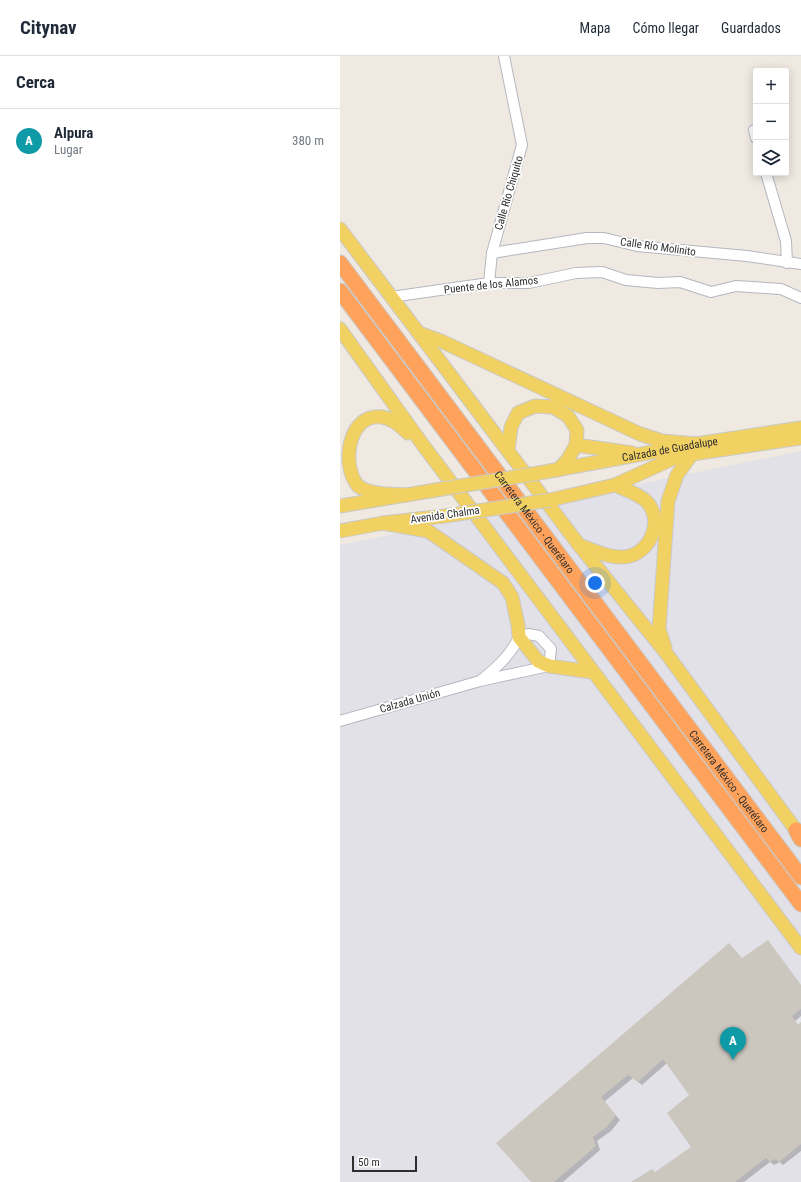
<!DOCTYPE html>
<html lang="es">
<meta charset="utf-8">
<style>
:root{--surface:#fff;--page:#f6f6f7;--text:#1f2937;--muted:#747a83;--line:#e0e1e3;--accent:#2563eb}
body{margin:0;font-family:"Roboto Condensed",sans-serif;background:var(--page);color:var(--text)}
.controls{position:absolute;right:12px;top:12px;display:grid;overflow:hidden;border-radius:4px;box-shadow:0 2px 10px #0003}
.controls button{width:36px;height:36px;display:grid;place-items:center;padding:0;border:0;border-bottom:1px solid var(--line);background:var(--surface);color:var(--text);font:20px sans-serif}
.scale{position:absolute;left:12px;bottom:10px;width:65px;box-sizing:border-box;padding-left:4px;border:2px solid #2e2e2e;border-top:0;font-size:11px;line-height:14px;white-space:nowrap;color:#2e2e2e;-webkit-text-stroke:3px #fff;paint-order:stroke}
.you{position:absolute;left:255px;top:527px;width:14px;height:14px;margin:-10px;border:3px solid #fff;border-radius:50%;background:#1a73e8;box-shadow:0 0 0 6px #1a73e833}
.badge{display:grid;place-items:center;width:26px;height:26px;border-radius:50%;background:var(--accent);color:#fff;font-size:13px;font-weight:700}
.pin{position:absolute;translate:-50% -33px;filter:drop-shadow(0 1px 2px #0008)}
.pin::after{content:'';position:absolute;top:21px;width:14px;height:12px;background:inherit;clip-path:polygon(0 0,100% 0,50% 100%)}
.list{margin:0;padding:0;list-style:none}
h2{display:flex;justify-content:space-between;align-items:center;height:52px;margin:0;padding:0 16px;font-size:17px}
h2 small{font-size:13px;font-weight:400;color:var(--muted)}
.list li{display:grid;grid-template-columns:26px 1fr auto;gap:12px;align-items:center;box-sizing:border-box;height:64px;padding:0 16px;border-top:1px solid var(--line)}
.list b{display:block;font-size:15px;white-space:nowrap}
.list p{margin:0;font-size:13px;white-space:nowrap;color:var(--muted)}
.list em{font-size:13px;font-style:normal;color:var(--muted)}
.icon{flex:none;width:22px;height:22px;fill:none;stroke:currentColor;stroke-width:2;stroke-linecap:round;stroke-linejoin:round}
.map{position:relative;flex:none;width:461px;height:1126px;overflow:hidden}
header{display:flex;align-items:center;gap:24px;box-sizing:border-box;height:56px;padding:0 20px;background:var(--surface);border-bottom:1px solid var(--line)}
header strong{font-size:19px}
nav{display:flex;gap:22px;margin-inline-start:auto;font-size:14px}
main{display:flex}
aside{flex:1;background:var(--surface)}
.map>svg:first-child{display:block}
</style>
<header>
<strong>Citynav</strong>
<nav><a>Mapa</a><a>Cómo llegar</a><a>Guardados</a></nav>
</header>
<main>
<aside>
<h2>Cerca<small></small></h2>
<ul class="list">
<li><span class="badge" style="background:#0f9aa8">A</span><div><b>Alpura</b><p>Lugar</p></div><em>380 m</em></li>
</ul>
</aside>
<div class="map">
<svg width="461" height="1126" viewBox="0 0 461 1126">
<rect width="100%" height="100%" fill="#efe9e1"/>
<path fill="#e3e1e8" d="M461 395V1126H0V489Z"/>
<path fill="#0003" d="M402 903 461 929V960L455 965 459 970 461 968V1095L443 1109 440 1106 434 1109 430 1106 404 1126H293L315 1117 352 1092 351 1039 327 1007 302 1029 293 1022 264 1046 280 1064 271 1075 257 1085 260 1094 223 1126H192L158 1087Z"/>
<path fill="#cbc7bf" d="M428 884 461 929V953L452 960 458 969 461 966V1088L439 1106 435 1103 430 1106 426 1102 395 1126H291L312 1113 315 1116 351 1091 327 1057 349 1039 323 1003 298 1026 288 1019 261 1041 276 1059 267 1071 253 1081 256 1090 214 1126H191L156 1087 389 887 402 902Z"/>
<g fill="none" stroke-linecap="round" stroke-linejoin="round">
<defs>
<g id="minor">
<path d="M414 74 416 82"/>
<path d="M426 117 446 185 447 207"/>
<path d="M152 197 247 182H264L297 190 407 200 461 208"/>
<path d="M149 227 152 197 182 89 164 0"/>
<path d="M51 241 149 227H189L236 217 262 216 286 224 318 227 340 226 371 236 396 230 441 233 461 242"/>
<path d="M0 665 140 625 209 610 211 593 199 580 188 578 179 581C170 600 156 612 140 625"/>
</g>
<g id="major">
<path d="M0 173 239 489 326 597 461 781"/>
<path d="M0 273 83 389 461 892"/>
<path d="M79 277 101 285 300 378 322 385 356 388"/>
<path d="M236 389 292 397"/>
<path d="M168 394 171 371 178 357 195 350 213 351 228 360 237 374 236 389 228 403 218 414"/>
<path id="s1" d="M199 417 356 388 461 372"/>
<path d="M66 439C51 438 31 439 18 430 0 408 9 356 42 361 53 363 60 370 68 377"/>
<path d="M210 444 275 429 332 403 352 398 461 382"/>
<path d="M0 450 96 434"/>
<path d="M43 467 88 475 163 527 172 541 178 569 179 581 198 605 209 610 252 616"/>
<path d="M0 475 43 467 105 460"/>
<path d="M239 489C253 494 268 502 284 501 309 499 324 467 308 447 300 438 285 434 275 429"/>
<path d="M325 591 319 573 328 445 337 419 352 398"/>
</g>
<g id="highway">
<path id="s2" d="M0 207 461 821"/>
<path d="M0 235 461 848"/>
<path d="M456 774 461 783"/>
</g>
</defs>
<use href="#minor" stroke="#b4b7c1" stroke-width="12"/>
<use href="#major" stroke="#c9c9c9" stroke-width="15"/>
<use href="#highway" stroke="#c9c9c9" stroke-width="17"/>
<use href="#minor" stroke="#fff" stroke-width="10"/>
<use href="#major" stroke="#f2d163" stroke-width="13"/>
<use href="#highway" stroke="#ffa35c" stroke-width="15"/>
<defs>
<g id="major-bridge">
<path d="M96 434 199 417"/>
<path d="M105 460 210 444"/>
</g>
</defs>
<use href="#major-bridge" stroke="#c9c9c9" stroke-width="15" stroke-linecap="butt"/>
<use href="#major-bridge" stroke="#f2d163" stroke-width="13"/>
</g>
<g text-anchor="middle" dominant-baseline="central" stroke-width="3.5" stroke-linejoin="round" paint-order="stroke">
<g font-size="11" fill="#2e2e2e" stroke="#fff">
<text transform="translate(169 137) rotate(-74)">Calle Río Chiquito</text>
<text transform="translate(318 191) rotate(8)">Calle Río Molinito</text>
<text transform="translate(151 229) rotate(-6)">Puente de los Alamos</text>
<text stroke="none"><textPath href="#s1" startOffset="133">Calzada de Guadalupe</textPath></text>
<text transform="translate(105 459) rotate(-8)">Avenida Chalma</text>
<text stroke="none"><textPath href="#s2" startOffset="324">Carretera México - Querétaro</textPath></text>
<text transform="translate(70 645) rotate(-16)">Calzada Unión</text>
<text stroke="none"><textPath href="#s2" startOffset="648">Carretera México - Querétaro</textPath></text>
</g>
</g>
</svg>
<div class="controls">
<button>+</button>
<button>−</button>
<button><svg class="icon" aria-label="layers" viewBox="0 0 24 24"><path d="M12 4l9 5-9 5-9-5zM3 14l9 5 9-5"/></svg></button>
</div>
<div class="scale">50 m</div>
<div class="you"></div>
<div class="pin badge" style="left:393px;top:1004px;background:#0f9aa8">A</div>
</div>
</main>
